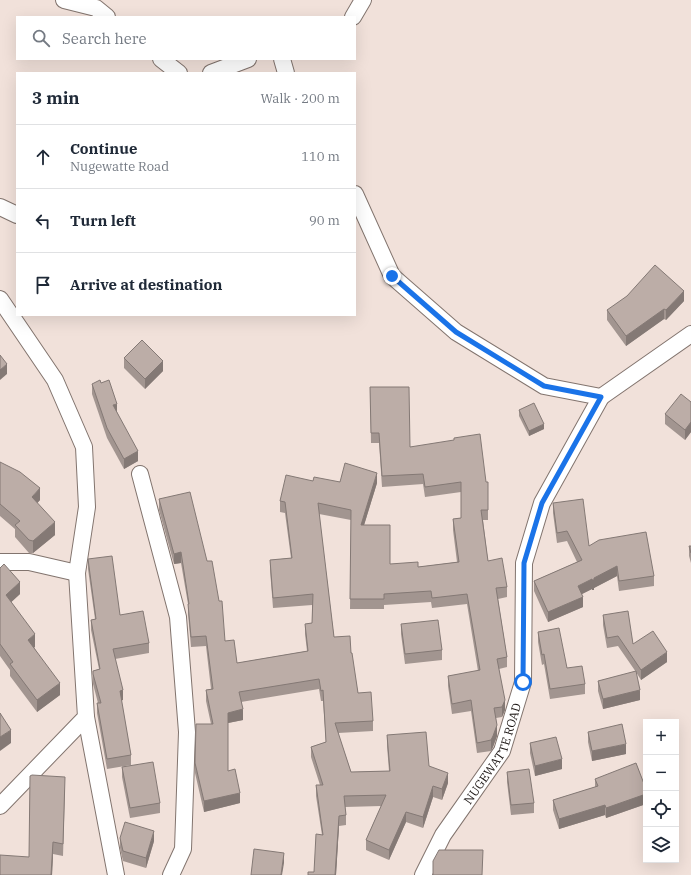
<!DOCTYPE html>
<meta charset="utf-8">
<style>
:root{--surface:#fff;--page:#f2f2f3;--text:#1f2937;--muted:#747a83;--line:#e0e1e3}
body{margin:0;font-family:"IBM Plex Serif",serif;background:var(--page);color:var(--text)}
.controls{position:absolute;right:12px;bottom:12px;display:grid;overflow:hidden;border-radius:0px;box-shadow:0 4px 16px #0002}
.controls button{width:36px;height:36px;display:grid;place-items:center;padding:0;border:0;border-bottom:1px solid var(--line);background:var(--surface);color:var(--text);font:20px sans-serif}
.stop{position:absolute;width:12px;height:12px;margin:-9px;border:3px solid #1a73e8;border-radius:50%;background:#fff}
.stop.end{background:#1a73e8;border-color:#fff;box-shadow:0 1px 4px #0008}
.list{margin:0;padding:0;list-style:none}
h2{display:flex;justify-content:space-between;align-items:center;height:52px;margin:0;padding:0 16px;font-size:17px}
h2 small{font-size:13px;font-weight:400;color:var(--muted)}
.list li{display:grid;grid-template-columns:26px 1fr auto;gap:12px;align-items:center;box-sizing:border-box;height:64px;padding:0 16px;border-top:1px solid var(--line)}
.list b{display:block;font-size:15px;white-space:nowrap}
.list p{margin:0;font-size:13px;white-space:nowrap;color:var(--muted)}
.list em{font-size:13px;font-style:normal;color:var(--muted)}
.icon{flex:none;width:22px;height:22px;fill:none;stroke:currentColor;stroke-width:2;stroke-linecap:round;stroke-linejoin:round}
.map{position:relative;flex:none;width:691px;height:875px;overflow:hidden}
.search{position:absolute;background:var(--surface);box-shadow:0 4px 16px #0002;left:16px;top:16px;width:340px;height:44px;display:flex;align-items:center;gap:10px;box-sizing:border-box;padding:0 14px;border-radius:0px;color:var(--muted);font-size:15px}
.panel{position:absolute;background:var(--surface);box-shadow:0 4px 16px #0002;left:16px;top:72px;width:340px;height:244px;border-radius:0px}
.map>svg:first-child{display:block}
</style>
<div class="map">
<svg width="691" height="875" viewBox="0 0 691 875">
<rect width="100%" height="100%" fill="#f1e1da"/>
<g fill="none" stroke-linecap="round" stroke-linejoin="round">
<defs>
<g id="minor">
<path d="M64 0 96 8 107 17"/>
<path d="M353 17 363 0"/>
<path d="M161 59 179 73"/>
<path d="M282 59 286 73"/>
<path d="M211 73 248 59"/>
<path d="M355 194 392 276 456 332 544 386 601 397 691 334"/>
<path d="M0 207 17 215"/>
<path d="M0 299 55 380 84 447 87 507 77 573 86 717 0 806"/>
<path d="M140 474 178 617 187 732 183 849 171 875"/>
<path d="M0 562H29L77 573"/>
<path d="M86 717 116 875"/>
<path id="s1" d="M423 875 443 835 502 751 523 682 524 563 542 503 601 397"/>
</g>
</defs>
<use href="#minor" stroke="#82746e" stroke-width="18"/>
<use href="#minor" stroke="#fff" stroke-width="16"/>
</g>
<g fill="#a29590">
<path d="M684 301 666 320 664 319 626 346 607 320V310Z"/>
<path d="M124 358 163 371 145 389 124 368Z"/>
<path d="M92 384 117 412 138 461 124 469 107 438 92 394Z"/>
<path d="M370 387 410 447 486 482H488V520H483L488 561 507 587V597L498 599 507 657V667L499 669 505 710 502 717 496 718 497 736 493 747 491 751 477 753 471 711 452 714 448 686V676L478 671 467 604 432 608 431 602 384 605V609H350L351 520 319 514 334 637 351 653 358 693 373 721V731L338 733 351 772 389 771 387 746V735L429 766 448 783 442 800 433 797 423 828 406 822 389 860 366 850V840L381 806 345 807 346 815V825L339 826 336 875H308L314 872 322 835 316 796V785H320L311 757V747L326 742 323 701H321L319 689 241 702 243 720 228 723V771L240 803 204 812 195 773V763L211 724 206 701V690L211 689 206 646 191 647 188 614V604L181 563 174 564 159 510V499L225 641 237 663 307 651 305 634V624L312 623V605L273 608 270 570V560L291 558 285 513 280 512V501L313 481 377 483 364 525 390 564 418 567 457 562 453 530V519L461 518V492L425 497 423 484 382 487 379 443H371Z"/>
<path d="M691 402V432L685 440 665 424V414Z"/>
<path d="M519 410 544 429 529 436 519 416Z"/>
<path d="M0 462 40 500 37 503 55 535 33 553H29L15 537V529L0 516Z"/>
<path d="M553 503 589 546 654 576V586L619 591 617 576 594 588V590H592V589L582 594 583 607 548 622 534 591V581L577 562 567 541 557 543 553 513Z"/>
<path d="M689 546H691V563L689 556Z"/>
<path d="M88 559 120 615 149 643V653L115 659 123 700H121L131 755V765L107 769 97 713V703H98L93 684V671L99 669 91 630V620L95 619 88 569Z"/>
<path d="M0 568 20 594 11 602 35 647H34L60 695 37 712 10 676V670L0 656Z"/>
<path d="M603 615 633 644 667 662 641 680 636 672 640 700 603 709 598 691V681L636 672 618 646 607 648 603 625Z"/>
<path d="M401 624 442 650V660L405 664 401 634Z"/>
<path d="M538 632 567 668 585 684V694L550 699 544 664 542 665 538 642Z"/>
<path d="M588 732 626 754 592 761 588 742Z"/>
<path d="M530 743 562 769 535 776 530 753Z"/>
<path d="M122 767 160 803V813L130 818 122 777Z"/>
<path d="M507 772 534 803V813L511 815 507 782Z"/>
<path d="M595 779 646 789V804L606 818 605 815 559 829 553 810V800L595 787Z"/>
<path d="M65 789 63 856 53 854 52 875H0L29 857Z"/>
<path d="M120 838 154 841 146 868 123 861 120 848Z"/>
</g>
<g fill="#847975">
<path d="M684 291V301L666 320V310Z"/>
<path d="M664 309V319L626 346V336Z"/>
<path d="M163 361V371L145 389V379Z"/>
<path d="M7 364V374L0 380V370Z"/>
<path d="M117 404V414L113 405Z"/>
<path d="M691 422V432L685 440V430Z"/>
<path d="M544 424V429L529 436V431Z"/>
<path d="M138 451V461L124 469V459Z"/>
<path d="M377 473V483L361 535V525Z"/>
<path d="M40 488V500L32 509V497Z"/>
<path d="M55 522V535L33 553V541Z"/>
<path d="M181 552V563L174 564V554Z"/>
<path d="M617 566V576L594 588V590H592V580L594 578Z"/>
<path d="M592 579V589L578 596V586Z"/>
<path d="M20 582V594L6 607V595Z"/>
<path d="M583 597V607L548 622V612Z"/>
<path d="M35 634V647L28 652V640Z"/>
<path d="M667 652V662L641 680V670Z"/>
<path d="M60 683V695L37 712V700Z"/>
<path d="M123 690V700L120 701V691Z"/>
<path d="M640 690V700L603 709V699Z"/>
<path d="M505 700V710L502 717V707Z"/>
<path d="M243 709V720L228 723V713Z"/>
<path d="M497 725V736L493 747 491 751V740Z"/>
<path d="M11 730V743L0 751V737Z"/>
<path d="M626 744V754L592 761V751Z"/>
<path d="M562 759V769L535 776V766Z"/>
<path d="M448 773V783L442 800V789Z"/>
<path d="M433 786V797L423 828V817Z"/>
<path d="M240 793V803L204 812V801Z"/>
<path d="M646 794V804L606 818V808Z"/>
<path d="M605 805V815L559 829V819Z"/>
<path d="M406 812V822L389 860V850Z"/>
<path d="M339 816V826L336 875H335Z"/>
<path d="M154 831V841L146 868V858Z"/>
<path d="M53 842V854L52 875H51Z"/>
<path d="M284 853V863L282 875H281Z"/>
</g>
<g fill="#bcada7" stroke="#847975">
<path d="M655 265 684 291 666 310 664 309 626 336 607 310 627 296Z"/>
<path d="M142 340 163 361 145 379 124 358Z"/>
<path d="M0 355 7 364 0 370Z"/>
<path d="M100 380 101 383 109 380 117 404 113 405 138 451 124 459 107 428 92 384Z"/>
<path d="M370 387H409L410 447 454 440V438L480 434 486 482H488V510H481L488 561 502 558 507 587 496 588 507 657 497 659 505 700 502 707 494 708 497 725 493 736 491 740 477 743 471 700 452 704 448 676 480 670 467 594 432 598 431 591 384 594V599H350L351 510 318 503 334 637 350 636 351 653H352L358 693 371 692 373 721 335 723 351 772 390 771 387 735 426 732 429 766 448 773 442 789 433 786 423 817 406 812 389 850 366 840 386 795 344 796 346 815 339 816 335 875H308V872H314L316 834 323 835 316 785H323L311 747 326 742 323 690 321 691 319 679 239 692 243 709 228 713V771L235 769 240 793 204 801 195 763 196 724H213L206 690 213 689 206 636 191 637 188 604H189L181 552 174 554 159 499 190 492 207 561H212L219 601H222L225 641 234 640 237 663 308 651 305 624 312 623 313 594 273 598 270 560 292 558 285 502 280 501 286 475 313 481 314 477 340 482 345 463 377 473 361 525H390V564L418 562V567L459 562 453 519 461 518V482L425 487 423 474 382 476 379 433H371Z"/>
<path d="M681 394 691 402V422L685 430 665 414Z"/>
<path d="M534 403 544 424 529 431 519 410Z"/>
<path d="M0 462 20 472 40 488 32 497 55 522 33 541 29 540 15 525 20 521 0 504Z"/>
<path d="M583 499 589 546 599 540 646 532 654 576 619 581 617 566 594 578V580H592V579L578 586 583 597 548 612 534 581 582 560 567 531 557 533 553 503Z"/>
<path d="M689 546H691V553Z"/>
<path d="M112 556 120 615 143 611 149 643 113 649 123 690 120 691 131 755 107 759 97 703H101L93 674V671L100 669 91 620 96 619 88 559Z"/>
<path d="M4 564 20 582 6 595 35 634 28 640 60 683 37 700 10 664 13 662 0 644V568Z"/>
<path d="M628 611 633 644 653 631 667 652 641 670 618 636 607 638 603 615Z"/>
<path d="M438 620 442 650 405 654 401 624Z"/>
<path d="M559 628 567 668 582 666 585 684 550 689 544 654 542 655 538 632Z"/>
<path d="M636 671 640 690 603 699 598 681Z"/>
<path d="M0 713 11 730 0 737Z"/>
<path d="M622 724 626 744 592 751 588 732Z"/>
<path d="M556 737 562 759 535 766 530 743Z"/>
<path d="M153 762 160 803 130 808 122 767Z"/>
<path d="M636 763 646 789V794L606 808 605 805 559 819 553 800 598 786 595 779Z"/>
<path d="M529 769 534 803 511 805 507 772Z"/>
<path d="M32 775 65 777 63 844 53 842 51 875H0V855L29 857 30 776Z"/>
<path d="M125 822 154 831 146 858 123 851 120 838Z"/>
<path d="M254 849 284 853 281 875H251Z"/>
<path d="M439 850H483L482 875H433V861Z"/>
</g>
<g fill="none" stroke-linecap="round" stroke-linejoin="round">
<path stroke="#1a73e8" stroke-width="5" d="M392 276 456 332 544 386 601 397 542 503 524 563 523 682"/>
</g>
<g text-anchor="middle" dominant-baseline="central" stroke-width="4" stroke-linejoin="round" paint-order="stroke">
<g font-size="12" fill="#1b1513" stroke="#feeee7">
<text stroke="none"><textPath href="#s1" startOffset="141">NUGEWATTE ROAD</textPath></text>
</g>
</g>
</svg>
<div class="controls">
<button>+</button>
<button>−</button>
<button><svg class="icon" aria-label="locate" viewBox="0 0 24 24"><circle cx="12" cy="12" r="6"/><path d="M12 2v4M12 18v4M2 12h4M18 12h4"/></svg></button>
<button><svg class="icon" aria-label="layers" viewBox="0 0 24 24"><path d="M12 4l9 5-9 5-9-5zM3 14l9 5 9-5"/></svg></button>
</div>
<div class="stop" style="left:523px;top:682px"></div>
<div class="stop end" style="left:392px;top:276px"></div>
<div class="search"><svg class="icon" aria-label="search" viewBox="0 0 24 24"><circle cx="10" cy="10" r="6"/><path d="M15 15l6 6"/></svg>Search here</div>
<section class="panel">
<h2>3 min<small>Walk · 200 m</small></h2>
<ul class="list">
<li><svg class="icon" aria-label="ahead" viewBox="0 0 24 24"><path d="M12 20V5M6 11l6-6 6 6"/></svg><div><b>Continue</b><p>Nugewatte Road</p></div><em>110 m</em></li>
<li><svg class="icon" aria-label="left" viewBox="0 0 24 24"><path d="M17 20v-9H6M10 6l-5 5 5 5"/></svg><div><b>Turn left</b></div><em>90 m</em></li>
<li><svg class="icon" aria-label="arrive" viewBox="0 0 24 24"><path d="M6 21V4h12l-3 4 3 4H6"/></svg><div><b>Arrive at destination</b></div></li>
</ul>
</section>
</div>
